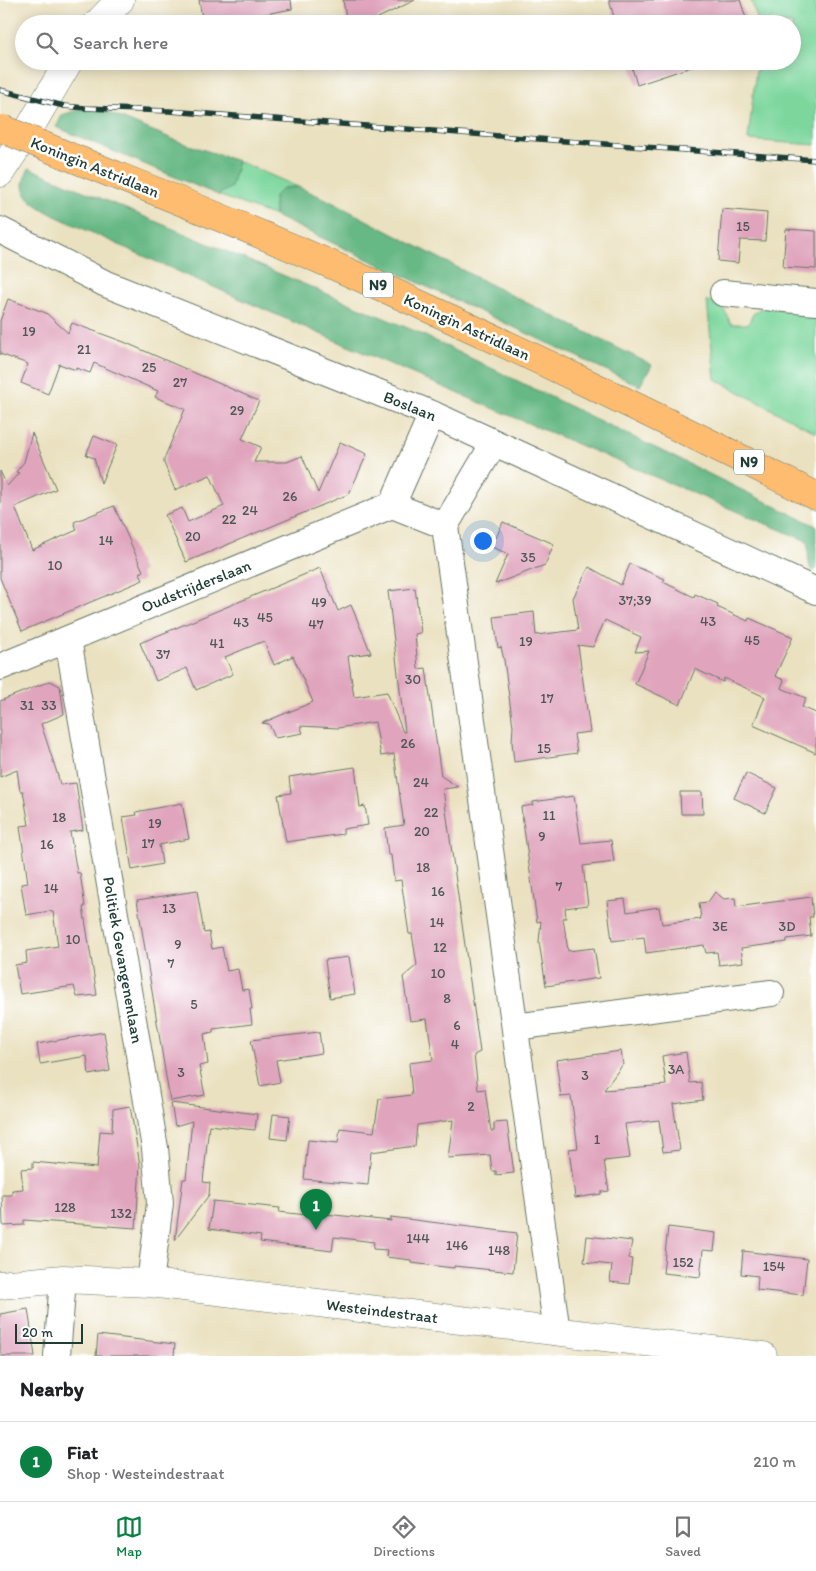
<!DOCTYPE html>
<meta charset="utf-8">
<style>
:root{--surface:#fff;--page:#f6f6f6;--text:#202124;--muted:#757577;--line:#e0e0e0;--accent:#0b8043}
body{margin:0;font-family:Itim,sans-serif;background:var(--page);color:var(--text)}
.scale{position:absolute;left:15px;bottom:12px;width:68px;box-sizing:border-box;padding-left:5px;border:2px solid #1f3d34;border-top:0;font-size:14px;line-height:18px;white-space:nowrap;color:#1f3d34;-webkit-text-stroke:4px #fff;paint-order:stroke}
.you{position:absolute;left:482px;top:540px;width:18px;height:18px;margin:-12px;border:4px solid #fff;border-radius:50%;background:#1a73e8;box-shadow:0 0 0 8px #1a73e833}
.badge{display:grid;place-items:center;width:32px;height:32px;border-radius:50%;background:var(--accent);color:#fff;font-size:16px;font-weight:700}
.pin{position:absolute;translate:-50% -41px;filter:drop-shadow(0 1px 2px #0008)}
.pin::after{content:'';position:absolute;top:26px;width:18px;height:15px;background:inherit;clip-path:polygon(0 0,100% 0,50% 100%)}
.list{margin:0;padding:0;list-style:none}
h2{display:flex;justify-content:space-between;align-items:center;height:65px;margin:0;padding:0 20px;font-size:21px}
h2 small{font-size:16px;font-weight:400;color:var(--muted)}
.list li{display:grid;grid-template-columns:32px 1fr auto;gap:15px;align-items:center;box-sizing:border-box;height:80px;padding:0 20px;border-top:1px solid var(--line)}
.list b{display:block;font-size:19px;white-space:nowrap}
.list p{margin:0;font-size:16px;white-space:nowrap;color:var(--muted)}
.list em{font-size:16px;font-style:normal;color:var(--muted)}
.icon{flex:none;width:28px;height:28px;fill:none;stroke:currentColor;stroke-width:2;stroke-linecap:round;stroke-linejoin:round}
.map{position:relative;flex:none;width:816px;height:1356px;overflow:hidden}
.search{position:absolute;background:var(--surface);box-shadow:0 2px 12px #0003;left:15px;right:15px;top:15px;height:55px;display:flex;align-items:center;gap:12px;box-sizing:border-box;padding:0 18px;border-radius:28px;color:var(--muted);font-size:19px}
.sheet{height:145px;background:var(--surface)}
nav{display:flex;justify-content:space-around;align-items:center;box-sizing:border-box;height:70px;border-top:1px solid var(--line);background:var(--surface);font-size:14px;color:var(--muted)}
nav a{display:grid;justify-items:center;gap:2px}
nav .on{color:var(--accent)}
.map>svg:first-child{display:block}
</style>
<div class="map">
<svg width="816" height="1356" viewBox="0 0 816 1356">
<rect width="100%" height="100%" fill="#fff"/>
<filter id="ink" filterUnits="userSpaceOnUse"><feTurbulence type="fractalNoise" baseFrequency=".02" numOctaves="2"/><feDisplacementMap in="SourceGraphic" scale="10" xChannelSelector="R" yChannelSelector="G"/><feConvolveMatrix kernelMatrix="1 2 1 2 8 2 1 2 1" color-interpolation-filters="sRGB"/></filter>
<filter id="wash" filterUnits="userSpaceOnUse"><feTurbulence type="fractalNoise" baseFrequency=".0096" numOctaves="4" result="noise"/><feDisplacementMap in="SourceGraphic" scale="20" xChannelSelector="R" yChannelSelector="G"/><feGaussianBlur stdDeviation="1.12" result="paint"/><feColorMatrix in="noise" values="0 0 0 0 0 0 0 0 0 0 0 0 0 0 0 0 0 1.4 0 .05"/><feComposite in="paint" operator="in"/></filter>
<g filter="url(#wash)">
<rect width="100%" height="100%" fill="#eae1c0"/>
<g fill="#7dd79d" stroke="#4e8a68">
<path d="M751 0H816V145L748 140 757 61H792V24H759Z"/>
<path d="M238 161 298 187 283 188 274 197 275 216 218 195 231 187Z"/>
<path d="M707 301C723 302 725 311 731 324H748L753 314 762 307 816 312V433L715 379Z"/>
</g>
<g fill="#66b884" stroke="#427a5c">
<path d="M94 107 180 142 238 161 231 187 218 195 56 127 62 115 74 111Z"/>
<path d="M29 168 415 331 816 526V570H811C807 560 809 551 807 541 555 435 303 329 55 216 43 209 22 200 23 183 24 178 27 172 29 168Z"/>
<path d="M298 187 326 199 493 286 652 365 640 386 275 216 274 197 283 188Z"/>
</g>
<g id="blocks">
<g fill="#e0a5bd">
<path d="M199 0H291L292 9 213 24H203Z"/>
<path d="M343 0H415L378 18 379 24H347Z"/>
<path d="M609 0H740L748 24H616Z"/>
<path d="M630 61H696L697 65 637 85Z"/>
<path d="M722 209 767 213 765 241 740 240 738 263 718 261Z"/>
<path d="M786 229 816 231V269L783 267Z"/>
<path d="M8 299 46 313 68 333 72 323 124 342 259 401 242 439 261 447 254 462H287L302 456 318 493 340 442 367 454 349 494 186 562 165 515 182 508 188 522 224 506 210 475 175 490 164 463V459L185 409 155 397 158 391 94 363 90 373 76 368V370L59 364 48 394 21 383 28 364 0 354V321Z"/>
<path d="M32 433 56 489 15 507 32 550 77 530 74 522 114 506 143 571 140 573 143 580 22 631 0 578V471L7 486 19 473 16 472 24 462Z"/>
<path d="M94 436 117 445 101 483 94 458 86 455Z"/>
<path d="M503 522 554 544 545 565 495 584 508 554 492 547Z"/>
<path d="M630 564 665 579 663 582 694 597 695 594 718 604 717 607 748 621 749 618 793 637 775 676 784 680 781 688 806 698 802 707 816 713V753L753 725 765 697 724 678 723 682 695 669 680 705 635 684 649 651 635 652 641 637 605 620 593 647 578 645 590 732 574 734 577 753 514 762 512 742 513 726 504 660 501 647 498 648 494 617 534 612 536 635 578 630 573 598 589 567 621 585Z"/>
<path d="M320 568 338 611 351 605 371 653 348 656 354 697 387 692 403 732H405L388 591 415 588 421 633 415 634 418 669 426 668 441 776 458 787 443 789 480 1052 474 1055 478 1090 485 1089 491 1131H494V1123L507 1122 514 1173 496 1175V1171H492L490 1155 448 1158 453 1120 417 1125 415 1146 371 1152 368 1185 304 1179 308 1140 338 1143 340 1128 374 1132 379 1099 412 1095 409 1063 433 1060 427 1019 410 1021 403 977 417 965 412 934H409L401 880 394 881 391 855H388L385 828 404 825 394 754 381 756 375 722 338 728 300 726 303 733 275 738 269 724 262 723 313 702 293 656 274 665 264 641 225 657 233 674 196 690 187 668 156 681 140 643Z"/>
<path d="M50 681 60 686 64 714 41 724 58 776 60 785 76 783 83 830 70 832 77 873H80L85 907H83L97 995 77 997 74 986 20 994 15 965 27 963 26 951 58 946 53 912H51L50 911 26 915 21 884 28 883 20 826 29 825 23 791H20L17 770 0 777V701Z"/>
<path d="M355 767 360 807 365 806 368 825 343 829V834L286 842 278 795 291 793 289 777Z"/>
<path d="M746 773 777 788 765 813 734 798Z"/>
<path d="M680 792H702L703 814H681Z"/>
<path d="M574 796 581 843 611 840 614 862 583 866 588 905 565 908 566 918H563L568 951 594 948 599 978 546 986 539 942 541 921 537 922 521 807 533 805V802Z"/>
<path d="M182 803 189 839 159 845 162 864 132 870 123 817 137 815 136 812Z"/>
<path d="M197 891 204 933 209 932 212 949 222 947 227 971 238 969 242 990 249 989 252 1009H250L252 1024 213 1029V1032L204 1034 208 1064 199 1066 205 1095 170 1101 137 900Z"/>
<path d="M715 892 724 899 735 898 736 907 811 897 813 917H809L811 936 787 939V942L741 948 743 962 719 965 717 952 706 953 704 945 646 953 644 937 612 941 607 901 625 899 627 912 659 907 662 924 701 919 699 903 708 902Z"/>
<path d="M349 957 355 994 330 998 325 960Z"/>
<path d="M104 1032 110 1071 89 1075 87 1056 40 1064 37 1044Z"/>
<path d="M319 1032 322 1053 276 1060 280 1082 260 1086 251 1040Z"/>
<path d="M621 1051 623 1064 604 1090 666 1085 662 1056 686 1052 690 1083 701 1082 703 1100 673 1104 680 1150 663 1152 659 1120 625 1124 630 1158 604 1161 609 1191 601 1192V1194L575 1198 569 1149 578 1148 571 1096 561 1097 556 1060Z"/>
<path d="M171 1103 257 1114 255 1130 209 1125 203 1182 210 1183 209 1195 175 1240 183 1179H186L192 1121 175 1126Z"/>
<path d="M130 1106 140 1165 136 1228 24 1220V1225L3 1226 2 1195H12V1190L23 1189 21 1169 33 1168V1162L97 1168 100 1131 112 1132 113 1109Z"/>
<path d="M273 1114 290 1116 287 1140 270 1138Z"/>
<path d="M213 1201 280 1208 279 1212 316 1216V1213L391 1221V1217L517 1233 513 1272 454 1266V1268L411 1263V1260L386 1257 387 1250 373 1249 374 1242 334 1237 332 1251 260 1242 261 1236 209 1229Z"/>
<path d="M668 1227 716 1233 714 1251 703 1250 700 1277 663 1273Z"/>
<path d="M587 1236 632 1241 629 1258 632 1259 629 1284 610 1282 612 1265 584 1262Z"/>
<path d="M743 1251 807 1259 803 1295 757 1290 758 1276 741 1274Z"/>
<path d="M28 1309 35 1356H0V1314Z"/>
<path d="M98 1335 175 1344 174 1356H96Z"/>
</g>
</g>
</g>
<g filter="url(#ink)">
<use href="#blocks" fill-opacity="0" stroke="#667665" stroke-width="1"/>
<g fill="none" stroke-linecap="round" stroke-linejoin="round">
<defs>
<g id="minor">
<path d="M0 230 106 284 432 414 816 591"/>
<path d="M723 293 816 302"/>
<path d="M432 414 392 505 445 526"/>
<path d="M494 443 445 526 557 1332"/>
<path d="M68 639 155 1148 160 1203 150 1283"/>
<path d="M0 667 392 505"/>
<path d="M515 1027 771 993"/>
<path d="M57 1356 63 1279"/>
</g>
<g id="tertiary">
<path d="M97 24 120 0"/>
<path d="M0 173 29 129 69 61"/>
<path d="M0 1285 63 1279 150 1283 763 1356"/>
</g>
<path id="primary" d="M68 156C162 194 257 231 350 273 508 343 662 419 816 496"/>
</defs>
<use href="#minor" stroke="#667665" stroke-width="28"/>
<use href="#tertiary" stroke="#667665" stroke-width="29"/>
<use href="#primary" stroke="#667665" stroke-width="29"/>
<use href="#minor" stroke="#fff" stroke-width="26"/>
<use href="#tertiary" stroke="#fff" stroke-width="28"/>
<use href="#primary" stroke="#febc70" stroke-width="28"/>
<defs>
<path id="rail" d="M0 90 64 106 85 108 169 111 816 160"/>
</defs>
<use href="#rail" stroke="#1f3d34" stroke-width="5.5"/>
<use href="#rail" stroke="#fff" stroke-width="4" stroke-dasharray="11" stroke-linecap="butt"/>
<defs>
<path id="primary-bridge" d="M3 129 68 156"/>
</defs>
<use href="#primary-bridge" stroke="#667665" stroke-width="29" stroke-linecap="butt"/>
<use href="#primary-bridge" stroke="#febc70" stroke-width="28"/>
</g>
</g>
<g text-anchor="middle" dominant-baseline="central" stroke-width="5" stroke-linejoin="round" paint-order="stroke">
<g font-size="14" fill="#4f5756">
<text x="743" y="226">15</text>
<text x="29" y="331">19</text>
<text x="84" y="349">21</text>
<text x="149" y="367">25</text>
<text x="180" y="382">27</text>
<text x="237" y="410">29</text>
<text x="290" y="496">26</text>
<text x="250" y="510">24</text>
<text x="229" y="519">22</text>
<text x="193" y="536">20</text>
<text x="106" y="540">14</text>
<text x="528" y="557">35</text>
<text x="55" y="565">10</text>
<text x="635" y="600">37;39</text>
<text x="319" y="602">49</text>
<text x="265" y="617">45</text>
<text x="708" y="621">43</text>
<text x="241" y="622">43</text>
<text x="316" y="624">47</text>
<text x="752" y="640">45</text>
<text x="526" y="641">19</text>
<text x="217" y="643">41</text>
<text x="163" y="654">37</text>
<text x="413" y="679">30</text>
<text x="547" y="698">17</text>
<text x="27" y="705">31</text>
<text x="49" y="705">33</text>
<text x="408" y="743">26</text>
<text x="544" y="748">15</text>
<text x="421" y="782">24</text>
<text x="431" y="812">22</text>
<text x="549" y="815">11</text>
<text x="59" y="817">18</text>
<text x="155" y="823">19</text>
<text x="422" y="831">20</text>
<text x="542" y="836">9</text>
<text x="148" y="843">17</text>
<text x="47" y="844">16</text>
<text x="423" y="867">18</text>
<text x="559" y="886">7</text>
<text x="51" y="888">14</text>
<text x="438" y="891">16</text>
<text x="169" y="908">13</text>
<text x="437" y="922">14</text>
<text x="720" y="926">3E</text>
<text x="787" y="926">3D</text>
<text x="73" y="939">10</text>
<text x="178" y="944">9</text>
<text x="440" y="947">12</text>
<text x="171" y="963">7</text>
<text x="438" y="973">10</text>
<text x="447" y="998">8</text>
<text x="194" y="1004">5</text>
<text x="457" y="1025">6</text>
<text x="455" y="1044">4</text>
<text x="676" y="1069">3A</text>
<text x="181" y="1072">3</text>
<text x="585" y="1075">3</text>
<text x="471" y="1106">2</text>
<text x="597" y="1139">1</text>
<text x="65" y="1207">128</text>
<text x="121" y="1213">132</text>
<text x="418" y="1238">144</text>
<text x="457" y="1245">146</text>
<text x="499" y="1250">148</text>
<text x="683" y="1262">152</text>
<text x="774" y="1266">154</text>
</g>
<g fill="#fff" stroke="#627771" stroke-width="1">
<rect x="363" y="272.5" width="30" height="25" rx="4"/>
<rect x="734" y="449.5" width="30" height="25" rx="4"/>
</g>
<g font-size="15" font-weight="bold" fill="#1f3d34">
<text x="378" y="285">N9</text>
<text x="749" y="462">N9</text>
</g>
<g font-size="16" fill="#1f3d34" stroke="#fff">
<text transform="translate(95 167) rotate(22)">Koningin Astridlaan</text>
<text transform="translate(467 327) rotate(25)">Koningin Astridlaan</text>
<text transform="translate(410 406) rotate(22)">Boslaan</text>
<text transform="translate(196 586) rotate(-22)">Oudstrijderslaan</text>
<text transform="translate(123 960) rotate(80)">Politiek Gevangenenlaan</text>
<text transform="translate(382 1311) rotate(7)">Westeindestraat</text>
</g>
</g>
</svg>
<div class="scale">20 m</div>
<div class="you"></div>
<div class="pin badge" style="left:316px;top:1230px">1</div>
<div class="search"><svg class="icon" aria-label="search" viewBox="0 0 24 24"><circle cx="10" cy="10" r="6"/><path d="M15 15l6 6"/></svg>Search here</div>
</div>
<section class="sheet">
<h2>Nearby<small></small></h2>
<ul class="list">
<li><span class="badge">1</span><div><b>Fiat</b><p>Shop · Westeindestraat</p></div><em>210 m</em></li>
</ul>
</section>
<nav>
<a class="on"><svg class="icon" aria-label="map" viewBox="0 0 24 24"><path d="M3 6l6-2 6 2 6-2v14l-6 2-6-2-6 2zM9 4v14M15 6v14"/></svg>Map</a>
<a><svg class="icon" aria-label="directions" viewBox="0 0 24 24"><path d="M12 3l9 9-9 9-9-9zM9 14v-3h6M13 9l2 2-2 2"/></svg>Directions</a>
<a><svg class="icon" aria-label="saved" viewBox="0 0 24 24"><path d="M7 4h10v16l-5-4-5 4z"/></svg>Saved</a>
</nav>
